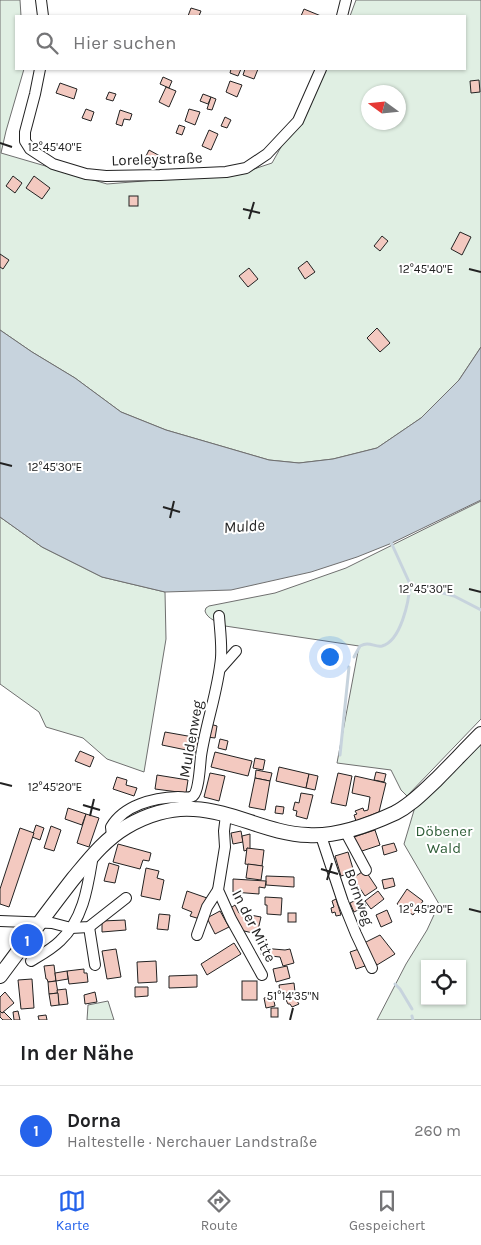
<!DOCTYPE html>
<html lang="de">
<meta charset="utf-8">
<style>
:root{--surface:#fff;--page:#f6f6f6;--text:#202124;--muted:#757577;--line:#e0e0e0;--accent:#2563eb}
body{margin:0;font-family:Karla,sans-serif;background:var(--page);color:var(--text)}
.controls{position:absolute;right:15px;bottom:15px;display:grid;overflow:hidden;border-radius:0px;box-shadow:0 1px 4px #0004}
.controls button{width:45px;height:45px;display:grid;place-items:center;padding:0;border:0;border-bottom:1px solid var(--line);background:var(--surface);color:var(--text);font:25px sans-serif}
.compass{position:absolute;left:361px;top:85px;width:45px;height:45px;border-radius:50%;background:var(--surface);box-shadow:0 1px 4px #0004;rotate:285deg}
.you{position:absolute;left:329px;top:656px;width:18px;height:18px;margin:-12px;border:4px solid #fff;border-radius:50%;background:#1a73e8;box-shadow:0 0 0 8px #1a73e833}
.badge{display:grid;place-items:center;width:32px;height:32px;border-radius:50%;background:var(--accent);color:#fff;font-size:16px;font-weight:700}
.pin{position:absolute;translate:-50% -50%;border:2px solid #fff;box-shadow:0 1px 5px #0006}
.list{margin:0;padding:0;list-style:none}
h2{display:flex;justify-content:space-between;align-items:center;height:65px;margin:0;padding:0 20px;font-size:21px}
h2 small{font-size:16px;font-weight:400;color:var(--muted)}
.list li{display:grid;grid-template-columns:32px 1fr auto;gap:15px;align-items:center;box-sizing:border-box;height:90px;padding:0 20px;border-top:1px solid var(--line)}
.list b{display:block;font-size:19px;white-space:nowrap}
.list p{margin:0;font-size:16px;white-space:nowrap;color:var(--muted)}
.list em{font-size:16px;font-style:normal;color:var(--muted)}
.icon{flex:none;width:28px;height:28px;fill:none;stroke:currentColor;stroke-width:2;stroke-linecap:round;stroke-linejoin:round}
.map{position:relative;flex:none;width:481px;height:1020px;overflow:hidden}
.search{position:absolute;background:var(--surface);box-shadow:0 1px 4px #0004;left:15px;right:15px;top:15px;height:55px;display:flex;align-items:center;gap:12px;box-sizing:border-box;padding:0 18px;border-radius:0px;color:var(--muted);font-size:19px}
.sheet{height:155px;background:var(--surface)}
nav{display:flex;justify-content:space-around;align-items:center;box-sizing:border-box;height:70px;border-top:1px solid var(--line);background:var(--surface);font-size:14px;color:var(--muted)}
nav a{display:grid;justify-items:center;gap:2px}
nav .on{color:var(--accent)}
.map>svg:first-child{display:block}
</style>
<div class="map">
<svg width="481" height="1020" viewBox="0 0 481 1020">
<rect width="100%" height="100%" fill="#fff"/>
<g fill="#e0efe3" stroke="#6f6f6f" fill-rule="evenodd">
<path d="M0 0H20L21 16H16V69H24L6 131 1 153 107 184 242 173 272 163 325 69H465V16H350L356 0H481V347L459 380 421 418 377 448 333 459 299 463 269 460 221 446 166 430 121 412 75 378 32 352 0 330ZM368 92H398V122H368Z"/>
<path d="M481 501V719L407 796 401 790 391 770 337 763 359 646 225 626C218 622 207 619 205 611L206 608 209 606 275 593 346 568Z"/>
<path d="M0 517 42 547 102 577 165 592 166 639 144 772 107 759 83 738 46 727 39 712 0 684Z"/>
<path d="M481 741V1020H377L406 964 427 930 439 904 404 844 415 807ZM425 964H462V1001H425Z"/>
<path d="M108 1001 114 1020H87L88 1005Z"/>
</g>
<path fill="#c7d3dd" stroke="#6f6f6f" d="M0 330 32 352 75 378 121 412 166 430 221 446 269 460 299 463 333 459 377 448 421 418 459 380 481 347V500L392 543 357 557 311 572 231 590 165 592 102 577 42 547 0 517Z"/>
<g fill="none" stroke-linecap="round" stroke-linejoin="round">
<g stroke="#c7d3dd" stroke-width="3">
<path d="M390 540 410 584 454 596 481 610"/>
<path d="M354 657 360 646C362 645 364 644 367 644 373 644 376 647 382 646 401 641 409 601 410 584"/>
<path d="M340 755 349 667"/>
<path d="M395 984 400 989 412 1009"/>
<path d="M412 1016 413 1020"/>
</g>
</g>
<g fill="#f3c9c0" stroke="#222">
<path d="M191 8 201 11 199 16H188Z"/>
<path d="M304 9 321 16H301Z"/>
<path d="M231 69H241L238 76 230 73Z"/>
<path d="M245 69H258L254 79 243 75Z"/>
<path d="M163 77 172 81 169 88 160 84Z"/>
<path d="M479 80 480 92 471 93 470 81Z"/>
<path d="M230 81 242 85 237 97 226 92Z"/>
<path d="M60 83 77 89 74 99 56 93Z"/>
<path d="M166 87 176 91 169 107 159 102Z"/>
<path d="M109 92 116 94 113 101 106 99Z"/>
<path d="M203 94 211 97 208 104 200 101Z"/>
<path d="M211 97 216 99 212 110 207 109Z"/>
<path d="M86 109 94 112 91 121 82 118Z"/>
<path d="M189 109 200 112 195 125 185 121Z"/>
<path d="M120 110 132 114 130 120 124 119 122 126 116 124Z"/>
<path d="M225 117 231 120 227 128 221 126Z"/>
<path d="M179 125 185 127 182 135 176 133Z"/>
<path d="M209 130 218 134 211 150 202 146Z"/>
<path d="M149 150 160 156 155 165 144 160Z"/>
<path d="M13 176 22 183 15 193 6 186Z"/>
<path d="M34 176 50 188 42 199 26 188Z"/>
<rect x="129" y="196" width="9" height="10"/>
<path d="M460 232 471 237 462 255 451 249Z"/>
<path d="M382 236 388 241 380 251 374 246Z"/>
<path d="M0 254 9 260 3 269 0 267Z"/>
<path d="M307 261 315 272 305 279 298 268Z"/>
<path d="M249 268 258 279 248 287 239 276Z"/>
<path d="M377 328 390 343 380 352 367 338Z"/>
<path d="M210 724 217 726 215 738 207 737Z"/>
<path d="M165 732 199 738 196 752 162 745Z"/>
<path d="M220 739 228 741 226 750 218 748Z"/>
<path d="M80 751 94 757 90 767 75 761Z"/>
<path d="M215 752 252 761 248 776 211 767Z"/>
<path d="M255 758 265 760 263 770 253 768Z"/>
<path d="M279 767 309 774 306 788 276 781Z"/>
<path d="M256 770 272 773 270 781 255 778Z"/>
<path d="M376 772 386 774 384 782 374 780Z"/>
<path d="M210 773 225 776 219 801 204 797Z"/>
<path d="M338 773 352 776 346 806 331 803Z"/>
<path d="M309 774 318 776 315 790 306 788Z"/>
<path d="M157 775 188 780 186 793 155 789Z"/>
<path d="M355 776 386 783 379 812 356 821 354 815 357 814 355 811 363 808 364 811 368 810 370 797 352 793Z"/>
<path d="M117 777 127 780 126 785 137 788 134 796 113 789Z"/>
<path d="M255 778 270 781 265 810 249 807Z"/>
<path d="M301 793 313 795 307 819 296 816 297 811 293 810 295 802 299 803Z"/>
<path d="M276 806 284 807 283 814 275 813Z"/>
<path d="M68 808 86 814 82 825 65 819Z"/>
<path d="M86 814 99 818 89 847 77 843Z"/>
<path d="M36 825 44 828 40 840 32 837Z"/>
<path d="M51 826 61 830 54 851 44 848Z"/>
<path d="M20 828 34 833 9 907 0 904V889Z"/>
<path d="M375 830 380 845 359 852 354 837Z"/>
<path d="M241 831 243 842 233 844 231 833Z"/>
<path d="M250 834V849L247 848V850L244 851 242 836Z"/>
<path d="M394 843 397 851 384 855 382 846Z"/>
<path d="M118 844 151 853 149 861 143 860 140 869 113 862Z"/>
<path d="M247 848 264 850 262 866 245 864Z"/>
<path d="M348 852 354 872 341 876 335 856Z"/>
<path d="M109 863 119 866 115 883 104 881Z"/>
<path d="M248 864 263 866 261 880 246 878Z"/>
<path d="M146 868 159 871 157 878 164 880 160 900 141 896Z"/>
<path d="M365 870 377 888 365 896 353 878Z"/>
<path d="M266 876 294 877V887L266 885Z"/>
<path d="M393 878 395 886 384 889 382 880Z"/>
<path d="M233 879 266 881 265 888 259 887V894L233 892Z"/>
<path d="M407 889 423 901 413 915 397 904Z"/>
<path d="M187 891 207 898 200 919 190 916 192 912 182 908Z"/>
<path d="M378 891 384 899 371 909 365 901Z"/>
<path d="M265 897 282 898 281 915 267 914V905H265Z"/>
<path d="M362 897 366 906 354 912 350 903Z"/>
<path d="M336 899 341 915 336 916 335 912 332 913 331 908 334 907 332 901Z"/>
<path d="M235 905 239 913 261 917 257 934 240 930 229 909Z"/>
<path d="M387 910 392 922 381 927 376 915Z"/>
<path d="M220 911 229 927 215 934 207 918Z"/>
<rect x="288" y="913" width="8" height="9"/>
<path d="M159 914 170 915 168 930 157 929Z"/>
<path d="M125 920 126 930 102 932V921Z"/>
<path d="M380 935 395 954 377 965 368 953 364 943Z"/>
<path d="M234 943 241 954 207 975 201 964Z"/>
<path d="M262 948 285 950 290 949 294 963 283 966 280 957 261 955Z"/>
<path d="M116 949 121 977 107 979 102 951Z"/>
<path d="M359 949 365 966 356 969 350 952Z"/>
<path d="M156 961 157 982 138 983 137 962Z"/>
<path d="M54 965 56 981 48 982 47 979H46L44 966Z"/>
<path d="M287 966 290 978 276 982 273 969Z"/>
<path d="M84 969V973H87L88 982 69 984 67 971Z"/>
<path d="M67 971 68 979 56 981 55 973Z"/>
<path d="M197 975V987L169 988V976Z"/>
<path d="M32 979 34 1008 21 1009 18 980Z"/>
<path d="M56 981 58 993 49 994 48 982Z"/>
<rect x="242" y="981" width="15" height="19"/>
<path d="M294 983 295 992 280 993 279 985Z"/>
<path d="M135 987H148V996L135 997Z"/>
<path d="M66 989 68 1004 59 1005 57 990Z"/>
<path d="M5 992 14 1003 2 1013 0 1011V997Z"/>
<path d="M95 992 97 1002 85 1004 84 995Z"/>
<path d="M58 993 59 1005 51 1006 49 994Z"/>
<path d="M297 995 299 1000 297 1001 299 1004 292 1007 290 1004H288L286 1000Z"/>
<path d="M273 996 275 1006 266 1008 264 998Z"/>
<rect x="271" y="1008" width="7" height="9"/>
<path d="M0 1011 2 1013 4 1012 12 1020H3L0 1017Z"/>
<path d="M18 1011 20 1020H14L13 1012Z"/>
<path d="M46 1015 47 1020H39L38 1016Z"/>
</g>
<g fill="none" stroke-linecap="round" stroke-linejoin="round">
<defs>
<g id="street">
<path d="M41 0 43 16"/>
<path d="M342 16 346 0"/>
<path d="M40 69 35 94 25 132V141L30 149 53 164 86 174 106 176 160 175 226 172 246 168 267 154 298 121 321 69"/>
<path d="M220 669 236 651"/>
<path d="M226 815 224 831 225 847 218 890 231 919 262 975"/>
<path d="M345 831 366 870"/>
<path d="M112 836 111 827C124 805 153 798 178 797 183 797 188 799 193 796 199 791 200 765 201 756 206 723 218 691 221 658 222 644 220 630 219 616"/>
<path d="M321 836 343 902 356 934 372 968"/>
<path d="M0 921 52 923 71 928 89 927 126 898"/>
<path d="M89 927 95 965"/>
<path d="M197 935 207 907 218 890"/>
<path d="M31 961C41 955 52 949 60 941 84 919 88 885 93 855"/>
</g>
<path id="secondary" d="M0 976C24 944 48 911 73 879 89 860 104 840 126 827 146 815 171 807 194 809 233 811 269 834 308 835 337 837 369 825 395 813 411 805 423 792 436 780 451 765 466 749 481 734"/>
</defs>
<use href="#street" stroke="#222" stroke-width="12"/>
<use href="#secondary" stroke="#222" stroke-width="16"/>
<use href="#street" stroke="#fff" stroke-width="10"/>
<use href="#secondary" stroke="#fff" stroke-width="14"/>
</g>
<path fill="none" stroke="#222" stroke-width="2" d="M0 143 12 147M243 209 260 213M249 219 254 202M469 269 481 272M0 463 12 466M163 507 180 512M170 518 174 501M469 589 481 592M0 783 12 786M83 805 100 810M90 816 94 799M321 869 338 874M327 880 332 863M469 909 481 912M290 1020 293 1008"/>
<g text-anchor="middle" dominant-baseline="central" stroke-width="4" stroke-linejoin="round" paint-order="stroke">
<g font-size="15" fill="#222" stroke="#fff">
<text transform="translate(157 159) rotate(-2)">Loreleystraße</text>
<text transform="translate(191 739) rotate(-80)">Muldenweg</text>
<text transform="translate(359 897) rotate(70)">Bornweg</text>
<text transform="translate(254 926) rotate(63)">In der Mitte</text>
</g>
<g font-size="15" fill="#2f5e38" stroke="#fff">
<text x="444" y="831">Döbener<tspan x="444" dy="17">Wald</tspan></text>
</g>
<g font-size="16" font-style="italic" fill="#222" stroke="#fff">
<text transform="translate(244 526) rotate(-4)">Mulde</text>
</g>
</g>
<g font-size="12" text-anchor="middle" fill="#222" stroke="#fff" stroke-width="4" stroke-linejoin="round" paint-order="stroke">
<text x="55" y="151">12°45'40"E</text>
<text x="426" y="273">12°45'40"E</text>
<text x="55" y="471">12°45'30"E</text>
<text x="426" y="593">12°45'30"E</text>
<text x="55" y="791">12°45'20"E</text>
<text x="426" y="913">12°45'20"E</text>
<text x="293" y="1000">51°14'35"N</text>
</g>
</svg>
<div class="controls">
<button><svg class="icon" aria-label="locate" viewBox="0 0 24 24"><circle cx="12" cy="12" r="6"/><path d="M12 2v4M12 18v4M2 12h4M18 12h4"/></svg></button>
</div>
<svg class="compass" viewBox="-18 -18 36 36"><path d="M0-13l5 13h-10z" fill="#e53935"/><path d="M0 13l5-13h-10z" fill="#757577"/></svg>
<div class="you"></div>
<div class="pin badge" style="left:27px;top:940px">1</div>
<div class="search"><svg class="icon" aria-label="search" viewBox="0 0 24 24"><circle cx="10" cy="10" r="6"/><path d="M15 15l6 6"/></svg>Hier suchen</div>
</div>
<section class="sheet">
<h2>In der Nähe<small></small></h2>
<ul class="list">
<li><span class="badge">1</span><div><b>Dorna</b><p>Haltestelle · Nerchauer Landstraße</p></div><em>260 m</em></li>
</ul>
</section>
<nav>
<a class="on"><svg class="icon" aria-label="map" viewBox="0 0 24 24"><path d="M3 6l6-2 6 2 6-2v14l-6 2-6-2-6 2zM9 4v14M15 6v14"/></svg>Karte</a>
<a><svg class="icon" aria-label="directions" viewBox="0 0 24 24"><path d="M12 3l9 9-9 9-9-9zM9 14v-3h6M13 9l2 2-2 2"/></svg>Route</a>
<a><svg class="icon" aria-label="saved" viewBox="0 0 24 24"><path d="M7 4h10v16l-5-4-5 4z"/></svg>Gespeichert</a>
</nav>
